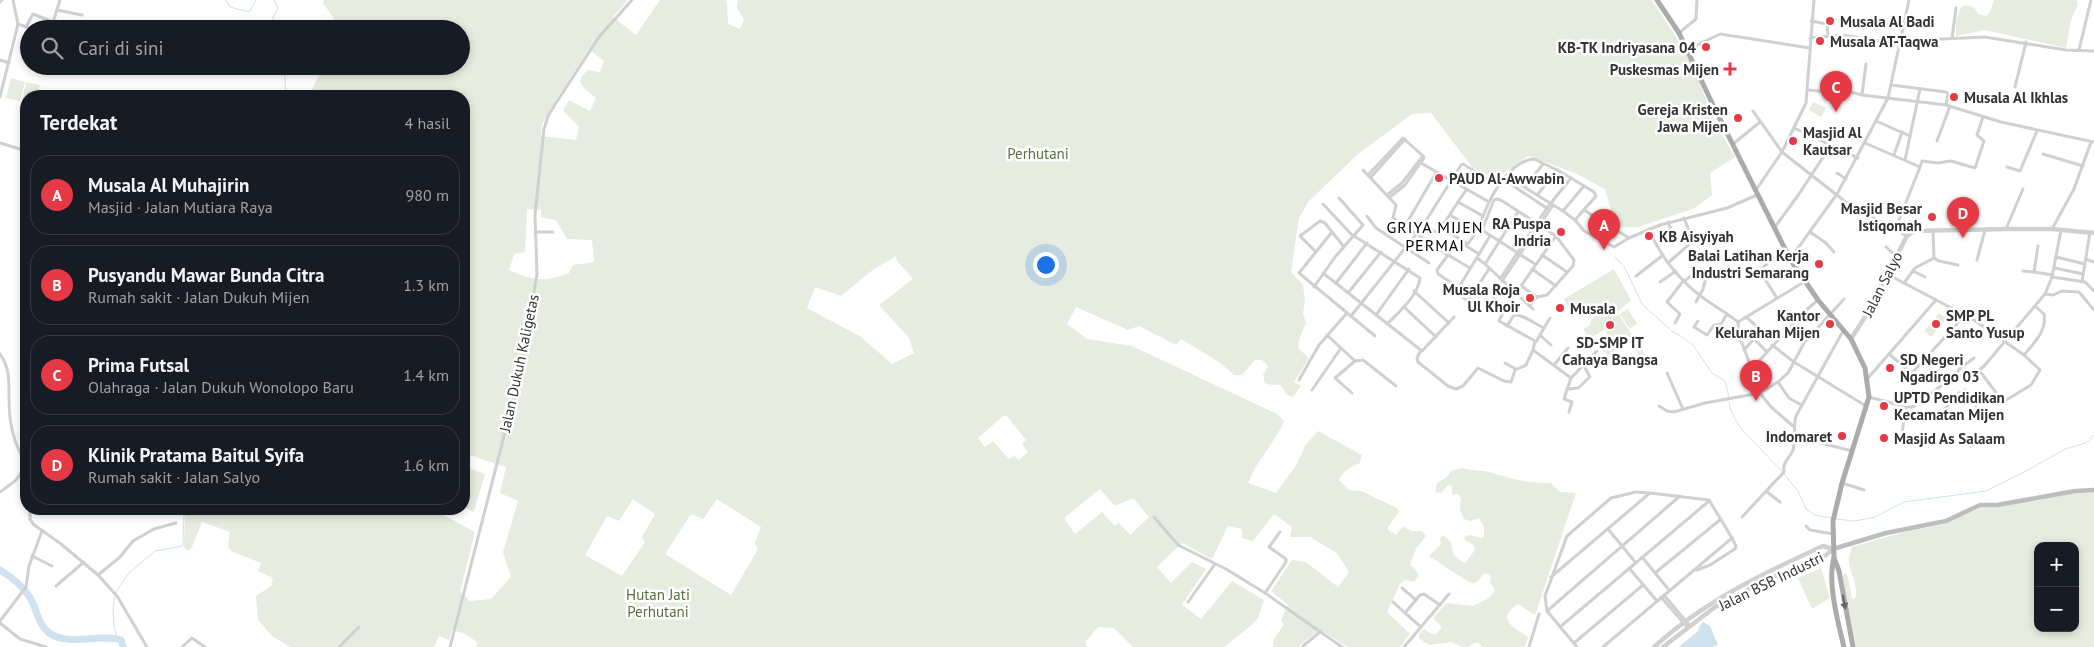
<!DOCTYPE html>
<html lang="id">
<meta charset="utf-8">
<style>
:root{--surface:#171b24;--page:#20242c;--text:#f1f3f6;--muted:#9ea1a6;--line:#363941;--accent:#e63946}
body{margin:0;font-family:"PT Sans",sans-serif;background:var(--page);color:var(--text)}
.controls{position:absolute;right:15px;bottom:15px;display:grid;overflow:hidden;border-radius:10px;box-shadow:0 2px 8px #0003}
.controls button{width:45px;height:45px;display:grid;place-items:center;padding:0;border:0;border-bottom:1px solid var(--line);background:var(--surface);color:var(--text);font:25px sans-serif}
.you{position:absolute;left:1045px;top:264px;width:18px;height:18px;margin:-12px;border:4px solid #fff;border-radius:50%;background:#1a73e8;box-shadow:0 0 0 8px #1a73e833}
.badge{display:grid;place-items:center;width:32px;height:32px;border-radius:50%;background:var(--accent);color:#fff;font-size:16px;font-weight:700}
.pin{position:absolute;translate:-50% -41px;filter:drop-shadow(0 1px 2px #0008)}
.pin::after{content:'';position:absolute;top:26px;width:18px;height:15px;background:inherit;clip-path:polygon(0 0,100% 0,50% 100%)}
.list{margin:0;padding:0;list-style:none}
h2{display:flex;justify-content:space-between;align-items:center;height:65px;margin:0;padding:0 20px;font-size:21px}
h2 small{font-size:16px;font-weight:400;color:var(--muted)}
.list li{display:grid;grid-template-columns:32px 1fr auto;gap:15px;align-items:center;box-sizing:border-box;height:80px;margin:0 10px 10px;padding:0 10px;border:1px solid var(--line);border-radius:20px}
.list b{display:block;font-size:19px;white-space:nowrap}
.list p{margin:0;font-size:16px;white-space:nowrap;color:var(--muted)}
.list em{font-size:16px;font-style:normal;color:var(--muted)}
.icon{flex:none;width:28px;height:28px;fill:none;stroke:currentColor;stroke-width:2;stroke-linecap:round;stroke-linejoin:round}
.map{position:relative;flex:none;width:2094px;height:647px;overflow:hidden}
.search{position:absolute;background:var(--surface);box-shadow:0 2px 8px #0003;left:20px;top:20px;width:450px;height:55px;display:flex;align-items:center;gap:12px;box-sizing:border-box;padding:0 18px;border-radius:28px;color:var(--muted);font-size:19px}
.panel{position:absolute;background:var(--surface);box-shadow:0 2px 8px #0003;left:20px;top:90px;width:450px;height:425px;border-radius:20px}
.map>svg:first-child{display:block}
</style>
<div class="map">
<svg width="2094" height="647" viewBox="0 0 2094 647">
<rect width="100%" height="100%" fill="#fff"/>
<g fill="#e6ecdf" fill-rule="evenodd">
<path d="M324 0H628L613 17 636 35 660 0H724L727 1 728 24 740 29 744 19 737 8 738 0H1652L1689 57 1716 124 1735 157 1710 173 1712 195 1695 208 1638 227H1620L1613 217 1605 189 1573 172 1528 156 1495 179 1472 167 1431 113 1412 114 1358 154 1308 202 1299 218 1291 272 1303 285 1305 302 1303 313 1306 323 1299 340 1298 348 1309 358 1294 382 1301 386 1293 397 1286 394C1280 379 1277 388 1265 383L1263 375 1268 366 1262 360H1255L1242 375H1234L1219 362 1181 339 1176 345 1139 326 1128 330 1076 307 1067 324 1087 339 1132 346 1277 414 1284 421C1275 443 1257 460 1248 483L1276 493 1297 464 1305 446 1318 431 1362 455 1360 463C1350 467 1343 470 1339 480L1349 490 1361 491 1397 508 1399 512 1388 527V530L1396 535 1403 526C1406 528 1410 531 1413 531 1419 531 1422 529 1426 536L1416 549 1410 565 1415 569 1419 575 1414 582 1405 580 1400 584 1387 612 1410 634 1400 647H1347L1320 629 1298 647H1273V641L1284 624 1281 620 1288 605 1271 591 1292 560 1306 562 1338 587 1349 572 1337 553 1310 537H1290L1292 527 1274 514 1253 541 1242 538V529L1228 526 1212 559 1182 543 1157 567 1171 583 1192 562 1206 569 1182 605 1201 619 1232 581 1264 600 1258 618 1253 624 1224 647H1133L1114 628 1098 627 1085 642 1087 647H476L478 643 466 634 452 630 449 640 439 636 434 647H290L272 636 258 620 256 596 271 586 273 578 258 571 261 563 233 552 228 547 230 532 202 522 191 549 186 550 184 547 185 509H444L441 514 475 532 460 592 470 601 491 599 511 577 503 552 518 501 500 493 506 467 469 455 467 467 485 474 474 512 464 507V96H311C312 84 319 75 327 66H461V29H337L333 17 323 3ZM589 49 604 61 600 72 588 70 582 76 580 82 584 88 596 98 590 111 569 100 563 110 579 127 576 140 541 136 542 124 554 103ZM527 209 541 210V217L556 220 567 239 592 240 594 262 573 265 569 273C545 283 532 280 509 270L514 254 525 252ZM896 256 897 261 913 279 879 305 909 338 914 353 892 364 861 337 807 308 815 287 841 296 874 269ZM1003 416H1007L1026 440 1022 444 1028 452 1019 460 1014 456 1009 459 993 441 985 447 978 438ZM1100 489 1115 506 1133 498 1149 517 1130 535 1119 523 1115 526 1102 512 1075 534 1064 518ZM633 499 655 514 642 537 645 542 622 576 585 555 607 516 619 521ZM717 499 761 527 755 543 758 549 731 595 665 554 691 514 703 519Z"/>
<path d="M1994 0H2077L2078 4 2071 20 2066 48 1985 30 1956 36V21L1961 7 1965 5 1974 7 1978 14 1986 16 1990 12Z"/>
<path d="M11 78 25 82 20 101 6 98Z"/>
<path d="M26 82 40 85 37 96H26V102L22 101Z"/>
<path d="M1813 102 1826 108 1821 117 1809 110Z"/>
<path d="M1614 269 1631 300 1617 312 1646 356 1642 360 1630 342 1608 356 1598 345 1608 336 1605 329 1589 339 1583 329 1590 325 1591 320 1598 313 1594 303 1571 313 1564 299Z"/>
<path d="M1628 309 1637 324 1630 329 1620 314Z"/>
<path d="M1939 313 1946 319 1931 337 1924 331Z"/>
<path d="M1462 468C1471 471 1480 470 1489 472 1511 479 1527 483 1551 483L1560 492 1576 493 1535 615 1518 604C1495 619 1514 628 1528 637L1525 647H1482L1478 642 1472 644 1469 647H1462L1452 642 1429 645 1419 638V634L1424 629 1432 634H1436L1441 628V626L1433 618 1446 603 1473 606 1489 598 1494 592V588L1490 583 1491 576 1485 573C1481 576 1478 583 1473 583 1468 583 1436 560 1429 556L1441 544 1440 539 1443 535 1451 542C1452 553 1454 558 1465 563L1475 550 1474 545 1465 540 1464 537 1469 535 1482 538 1484 536V527L1479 518 1470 521 1464 519C1463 516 1460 511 1460 508 1460 501 1463 500 1458 494L1452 495V486L1448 485 1441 493 1435 492 1437 483 1447 477 1451 471Z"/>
<path d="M2094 492V647H1856L1843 582V575L1846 573 1848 577 1852 599H1855C1859 588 1851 575 1849 563 1848 558 1851 552 1852 547L1908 531 1941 525 1980 508 2002 506 2075 493ZM2038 546H2075V628H2038Z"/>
<path d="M1821 568 1830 598 1812 609 1798 578Z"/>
</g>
<path fill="#cfe2ee" d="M1703 622 1710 626 1718 645 1712 647H1679L1698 631 1699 627Z"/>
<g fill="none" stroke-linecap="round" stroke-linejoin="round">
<g stroke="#cfe2ee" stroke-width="1">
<path d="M226 0 230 7 249 12 256 0"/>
<path d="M274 29 273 17 278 9 274 0"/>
<path d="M284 66 286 96"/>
<path d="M1615 257 1625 268 1642 304 1673 332 1679 335 1693 345 1712 373 1725 381 1729 397"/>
<path d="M1729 402C1730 413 1736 419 1741 429L1780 469 1798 491 1806 509 1815 515 1831 518"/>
<path d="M1835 519 1855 521 1875 517 1904 502 1986 491 2030 469 2065 449 2086 443 2094 435"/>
<path d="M117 639 114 626 113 606 116 592 129 573 155 551 183 546 184 509"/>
</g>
<path stroke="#cfe2ee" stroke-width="7" d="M0 570C10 576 22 586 29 596 37 607 37 624 49 633 70 647 98 633 121 640L123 647"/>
<g stroke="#d0d0d0" stroke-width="3">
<path d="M0 2 2 0"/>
<path d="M57 10 82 15"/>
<path d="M1811 21 1827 24 1828 36"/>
<path d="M1878 23 1903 27"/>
<path d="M18 24 33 29"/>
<path d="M26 27 33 14 53 22 79 29"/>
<path d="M51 29 60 0"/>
<path d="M1679 33 1696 19 1697 0"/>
<path d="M1810 38 1842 35 1900 44"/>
<path d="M1952 38 1956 8"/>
<path d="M1900 41 1985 37 2066 50 2094 51"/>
<path d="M1687 50 1720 34 1810 48"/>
<path d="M2079 50 2091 0"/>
<path d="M0 60 9 63"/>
<path d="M1891 85 1946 92 1948 94 1946 105"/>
<path d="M2015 87 2026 42"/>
<path d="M1809 90 1826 92 1832 87 1862 95 1946 105 2001 122 2094 142"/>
<path d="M1862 95 1866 64"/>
<path d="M0 97 18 24 13 0"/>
<path d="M1753 111 1782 152 1847 203 1907 236"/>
<path d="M1876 121 1910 136"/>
<path d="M1794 128 1858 158"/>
<path d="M1937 141 1950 106"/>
<path d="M0 143 26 151"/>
<path d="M1865 143 1920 167 1895 230"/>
<path d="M1733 144 1760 122"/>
<path d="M2043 154 2083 166"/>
<path d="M1894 155 1902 132"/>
<path d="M1905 160 1920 89"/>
<path d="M1421 163 1489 202C1497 186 1514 160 1534 159L1557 170 1538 194"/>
<path d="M1920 167 1922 161 1938 163 1951 161 1975 168 1984 141 1977 135 1983 117"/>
<path d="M2007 167 2020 171 2037 131"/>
<path d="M1363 170 1396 205 1393 218 1448 255"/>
<path d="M1837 173 1846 179"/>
<path d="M1368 175 1403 138 1423 156 1424 158 1405 185 1390 197"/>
<path d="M1506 176 1563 211 1575 220 1584 231 1614 247 1629 238 1660 225 1727 208 1757 195"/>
<path d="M1371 177 1405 139"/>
<path d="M1509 183 1548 209"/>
<path d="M1525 187 1543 164"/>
<path d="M1756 190 1782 152 1806 103 1814 0"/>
<path d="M1387 195 1402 183 1423 156"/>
<path d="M1458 202 1483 216 1489 202"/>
<path d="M1323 204 1351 234 1420 278C1418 296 1399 312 1387 324"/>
<path d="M1584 210 1629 238"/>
<path d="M1563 211 1584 186 1571 178"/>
<path d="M1450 215 1477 231 1483 216"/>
<path d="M1367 216 1376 228 1429 263"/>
<path d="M1575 220 1596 196 1594 192 1584 186"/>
<path d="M1668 222 1673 234"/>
<path d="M1405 226 1436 173"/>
<path d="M1423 226 1436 232 1439 231 1466 190"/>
<path d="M1775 227 1799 194 1831 145"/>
<path d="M1442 228 1468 244 1477 231"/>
<path d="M1649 229C1659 255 1680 281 1702 297 1714 306 1727 313 1738 322"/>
<path d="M2006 229 2023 189"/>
<path d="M2052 229 2074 189 2091 142"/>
<path d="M1933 231 1934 258 1939 261 1958 265"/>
<path d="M535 232H553"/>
<path d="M1332 232 1299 273 1375 336"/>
<path d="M1810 232 1826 243 1834 252"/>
<path d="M1463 244 1479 254"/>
<path d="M2038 246 2034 272 2053 275"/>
<path d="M1886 247 1896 256"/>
<path d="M1315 251 1300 236 1320 221 1325 223 1344 247"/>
<path d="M1542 255 1567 272"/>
<path d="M2056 257 2085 264"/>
<path d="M1477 258 1485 264 1518 212"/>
<path d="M1790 259 1837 194 1888 98 1909 0"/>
<path d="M2086 259 2094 262"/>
<path d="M1977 260 1985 230"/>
<path d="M1668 263 1693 241 1684 218"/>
<path d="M1485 264 1533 309"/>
<path d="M1767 264 1759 270 1777 298"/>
<path d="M2055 268 2083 274"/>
<path d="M1489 269 1468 301 1456 292 1490 236"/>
<path d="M1532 269 1556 286"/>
<path d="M1913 271 1925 277"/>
<path d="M2023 271 2034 272"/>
<path d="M1323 273 1422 351 1454 317"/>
<path d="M1887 274 1974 320 2024 355 2040 370 2031 385 2003 402 1979 370"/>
<path d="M1636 276 1663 255"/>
<path d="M2052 277 2085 282 2094 291"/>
<path d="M1500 279 1547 208 1571 178 1557 170"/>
<path d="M1502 281 1553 205"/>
<path d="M1685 281 1694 273"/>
<path d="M1660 282 1676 271"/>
<path d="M2082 282 2090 232"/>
<path d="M1336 283 1367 243"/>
<path d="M1904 283 1915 268 1934 258"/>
<path d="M1521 286 1537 297"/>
<path d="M1314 287 1335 257 1363 225 1339 198"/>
<path d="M1458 287 1438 274 1437 270 1448 255 1470 268"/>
<path d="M1414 291 1449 323"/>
<path d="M1348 293 1381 252"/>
<path d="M1516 293 1556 236"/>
<path d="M2045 294 2053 295 2062 291 2079 292 2094 310"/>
<path d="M1493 297 1505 308 1499 321 1535 341 1533 350 1571 378 1597 351"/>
<path d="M1696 302 1703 289 1709 266"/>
<path d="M1529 306 1537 297 1547 295 1573 266 1574 260 1556 236 1504 202 1498 199 1494 200 1482 230 1535 264"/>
<path d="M1404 307 1436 337"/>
<path d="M1376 315 1409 269"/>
<path d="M1351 316 1422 227 1461 165 1463 164 1497 185"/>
<path d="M1746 317 1761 330 1754 339 1767 352"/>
<path d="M1698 321 1694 327 1707 335 1714 325 1721 324 1727 314"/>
<path d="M1738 322 1804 282"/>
<path d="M1738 322 1739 335 1751 367 1757 394"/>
<path d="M1675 323 1680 314 1667 302 1684 280"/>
<path d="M1507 326 1514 315C1523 314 1535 324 1544 328L1536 342"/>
<path d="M1544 328 1550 318"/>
<path d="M1327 335 1355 361 1335 378 1352 393"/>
<path d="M1540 335 1551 345"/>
<path d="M1772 345 1794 362 1866 406"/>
<path d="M1421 350 1417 358 1418 362 1448 386 1456 389 1463 386 1478 368 1504 381 1511 382 1515 370 1526 365 1533 350"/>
<path d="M1744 350 1754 339"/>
<path d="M0 354C10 368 9 381 9 399 9 421 13 444 26 462"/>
<path d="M1889 354 1909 371 1913 372 1965 315"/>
<path d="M2024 355C2034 343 2047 331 2044 314L2035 306"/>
<path d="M1355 361 1363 360 1396 386"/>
<path d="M1505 363 1516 369"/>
<path d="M1554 365 1568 348"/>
<path d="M1751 367 1758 362 1803 313 1818 300"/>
<path d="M1667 373 1683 409"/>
<path d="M1957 374 1959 369 1974 358"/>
<path d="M1868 378 1936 300"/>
<path d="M1299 380 1319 345 1347 313"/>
<path d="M1778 382 1789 398 1801 405"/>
<path d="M1567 389 1578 388 1590 377 1583 364"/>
<path d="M1312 390 1341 348"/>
<path d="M1760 393 1771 407 1793 426"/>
<path d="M1869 397 1906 407H1913L1957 374 1964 378 1969 379 1985 365 2045 294 2052 277 2061 230"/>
<path d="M1946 400 1965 390 1973 398 1976 406"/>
<path d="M1659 406 1667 411 1674 412 1705 403 1760 393 1778 382 1788 373 1804 343 1844 299"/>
<path d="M1906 407 1902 433 1914 440"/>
<path d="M1569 412 1572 402 1564 399 1571 378"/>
<path d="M1938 418 1949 404 1938 390"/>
<path d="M1794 436 1852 451"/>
<path d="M1842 483 1864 490"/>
<path d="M0 492 15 481 26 467"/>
<path d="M1767 492 1780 502"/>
<path d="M30 509V519L33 524 61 544 98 575 117 596 147 647"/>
<path d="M1154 517 1178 545 1226 569 1265 593 1342 647"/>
<path d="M1742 517 1784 472C1782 461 1790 459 1793 450 1796 438 1793 427 1796 416L1843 331"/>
<path d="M1806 526 1810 530 1833 534"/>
<path d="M1608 529 1636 563"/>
<path d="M32 556 52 566"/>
<path d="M1642 557 1669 590"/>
<path d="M1629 568 1657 601"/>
<path d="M1697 570 1710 565 1735 549 1736 546 1732 538"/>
<path d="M1655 573 1721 519"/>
<path d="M98 575 120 557 133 541 154 529 176 523"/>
<path d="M1551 577 1650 493 1709 500 1732 538 1603 647"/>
<path d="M56 586 84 562"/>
<path d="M1402 588 1416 600"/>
<path d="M1265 593 1286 562V559L1269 547 1280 532"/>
<path d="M1664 595 1689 625"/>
<path d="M1661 597 1687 627"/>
<path d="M1188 602 1215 564"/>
<path d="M1393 602 1405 613 1420 595 1424 594 1440 605"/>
<path d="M1547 611 1680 496"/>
<path d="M1405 613 1421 627"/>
<path d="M0 621 26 587 29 566 42 531"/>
<path d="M0 623 20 639 46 647"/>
<path d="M1560 627 1709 501"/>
<path d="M1574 643 1643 585"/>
<path d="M182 647 192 638 205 647"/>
<path d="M339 647 359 627"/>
<path d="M450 647 516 389 525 344 537 274 535 215 544 129 548 116 556 103 599 37 632 0"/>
<path d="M1302 647 1321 631"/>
<path d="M1404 647 1449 594"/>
<path d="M1529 647 1539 614"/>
<path d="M1577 647 1547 611 1545 596 1567 536 1611 498 1636 492 1650 493"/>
</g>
<g stroke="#d0d0d0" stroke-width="4.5">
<path d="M1851 339 1865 317 1907 236 1914 231 2006 229H2052L2094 233"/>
<path d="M1654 647C1703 602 1762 574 1823 546L1833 549"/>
<path d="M1663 647 1715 607 1768 579 1826 555 1833 549"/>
</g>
<path stroke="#bdbdbd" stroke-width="4.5" d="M1833 549 1886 533 1946 521 1980 505H1997L2075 491 2094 490"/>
<g stroke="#ababab" stroke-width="5">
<path d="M1657 0 1679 33 1712 103 1790 259 1818 300 1851 339 1865 368 1869 397 1842 483 1833 521 1834 558 1839 571 1853 647"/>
<path d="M1834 558C1827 581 1838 623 1844 647"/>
</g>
</g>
<defs><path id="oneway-solid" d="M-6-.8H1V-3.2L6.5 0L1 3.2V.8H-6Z" transform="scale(1.25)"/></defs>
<use fill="#636363" href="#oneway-solid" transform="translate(1844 602) rotate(80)"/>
<g fill="#e63946" stroke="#fff" stroke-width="2">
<circle cx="1830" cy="21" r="5"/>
<circle cx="1820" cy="41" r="5"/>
<circle cx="1706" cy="47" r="5"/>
<path d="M1727.5 61.5h5v5h5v5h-5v5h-5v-5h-5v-5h5z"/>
<circle cx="1954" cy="97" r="5"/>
<circle cx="1738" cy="118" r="5"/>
<circle cx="1793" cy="141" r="5"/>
<circle cx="1439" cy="178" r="5"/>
<circle cx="1932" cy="217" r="5"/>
<circle cx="1561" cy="232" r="5"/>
<circle cx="1649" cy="236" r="5"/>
<circle cx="1819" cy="264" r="5"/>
<circle cx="1530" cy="298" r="5"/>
<circle cx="1560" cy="308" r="5"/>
<circle cx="1830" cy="324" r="5"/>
<circle cx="1936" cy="324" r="5"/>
<circle cx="1610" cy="325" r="5"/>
<circle cx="1890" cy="368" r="5"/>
<circle cx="1884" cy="406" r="5"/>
<circle cx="1842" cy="436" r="5"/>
<circle cx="1884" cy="438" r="5"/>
</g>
<g text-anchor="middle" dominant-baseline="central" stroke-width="5" stroke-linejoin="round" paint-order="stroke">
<g font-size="15" font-weight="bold" fill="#333" stroke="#fff" text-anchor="start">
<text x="1840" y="21">Musala Al Badi</text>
<text x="1830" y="41">Musala AT-Taqwa</text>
<text x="1696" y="47" text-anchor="end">KB-TK Indriyasana 04</text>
<text x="1719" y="69" text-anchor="end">Puskesmas Mijen</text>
<text x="1964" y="97">Musala Al Ikhlas</text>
<text x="1728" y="109" text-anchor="end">Gereja Kristen<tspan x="1728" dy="17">Jawa Mijen</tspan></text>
<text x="1803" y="132">Masjid Al<tspan x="1803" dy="17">Kautsar</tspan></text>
<text x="1449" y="178">PAUD Al-Awwabin</text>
<text x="1922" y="208" text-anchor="end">Masjid Besar<tspan x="1922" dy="17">Istiqomah</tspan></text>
<text x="1551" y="223" text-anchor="end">RA Puspa<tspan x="1551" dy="17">Indria</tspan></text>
<text x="1659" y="236">KB Aisyiyah</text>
<text x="1809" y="255" text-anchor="end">Balai Latihan Kerja<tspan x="1809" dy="17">Industri Semarang</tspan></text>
<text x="1520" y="289" text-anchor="end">Musala Roja<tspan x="1520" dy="17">Ul Khoir</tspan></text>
<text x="1570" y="308">Musala</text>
<text x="1820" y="315" text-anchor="end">Kantor<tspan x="1820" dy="17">Kelurahan Mijen</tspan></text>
<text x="1946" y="315">SMP PL<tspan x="1946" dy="17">Santo Yusup</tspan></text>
<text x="1610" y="342" text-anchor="middle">SD-SMP IT<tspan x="1610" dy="17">Cahaya Bangsa</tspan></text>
<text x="1900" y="359">SD Negeri<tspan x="1900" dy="17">Ngadirgo 03</tspan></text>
<text x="1894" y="397">UPTD Pendidikan<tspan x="1894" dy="17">Kecamatan Mijen</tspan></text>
<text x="1832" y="436" text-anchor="end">Indomaret</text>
<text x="1894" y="438">Masjid As Salaam</text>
</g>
<g font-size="15" fill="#56703f" stroke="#fff">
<text x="1038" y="153">Perhutani</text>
<text x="658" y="594">Hutan Jati<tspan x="658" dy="17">Perhutani</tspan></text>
</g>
<g font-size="15" fill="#333" stroke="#fff">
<text transform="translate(1882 284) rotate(-63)">Jalan Salyo</text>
<text transform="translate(519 363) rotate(-78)">Jalan Dukuh Kaligetas</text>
<text transform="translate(1771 581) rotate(-26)">Jalan BSB Industri</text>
</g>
<g font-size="16" letter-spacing="1" fill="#000" stroke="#fff">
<text x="1435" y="227">GRIYA MIJEN<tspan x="1435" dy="18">PERMAI</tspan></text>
</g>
</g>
</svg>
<div class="controls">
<button>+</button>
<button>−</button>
</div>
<div class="you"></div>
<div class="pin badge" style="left:1604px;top:250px">A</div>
<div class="pin badge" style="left:1756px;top:401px">B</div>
<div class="pin badge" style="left:1836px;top:112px">C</div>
<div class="pin badge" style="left:1963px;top:238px">D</div>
<div class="search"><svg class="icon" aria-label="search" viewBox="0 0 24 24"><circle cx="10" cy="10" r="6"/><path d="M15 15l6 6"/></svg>Cari di sini</div>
<section class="panel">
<h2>Terdekat<small>4 hasil</small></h2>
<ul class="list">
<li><span class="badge">A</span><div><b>Musala Al Muhajirin</b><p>Masjid · Jalan Mutiara Raya</p></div><em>980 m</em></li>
<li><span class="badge">B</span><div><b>Pusyandu Mawar Bunda Citra</b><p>Rumah sakit · Jalan Dukuh Mijen</p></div><em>1.3 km</em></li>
<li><span class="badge">C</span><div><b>Prima Futsal</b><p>Olahraga · Jalan Dukuh Wonolopo Baru</p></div><em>1.4 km</em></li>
<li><span class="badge">D</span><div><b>Klinik Pratama Baitul Syifa</b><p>Rumah sakit · Jalan Salyo</p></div><em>1.6 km</em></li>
</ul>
</section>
</div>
